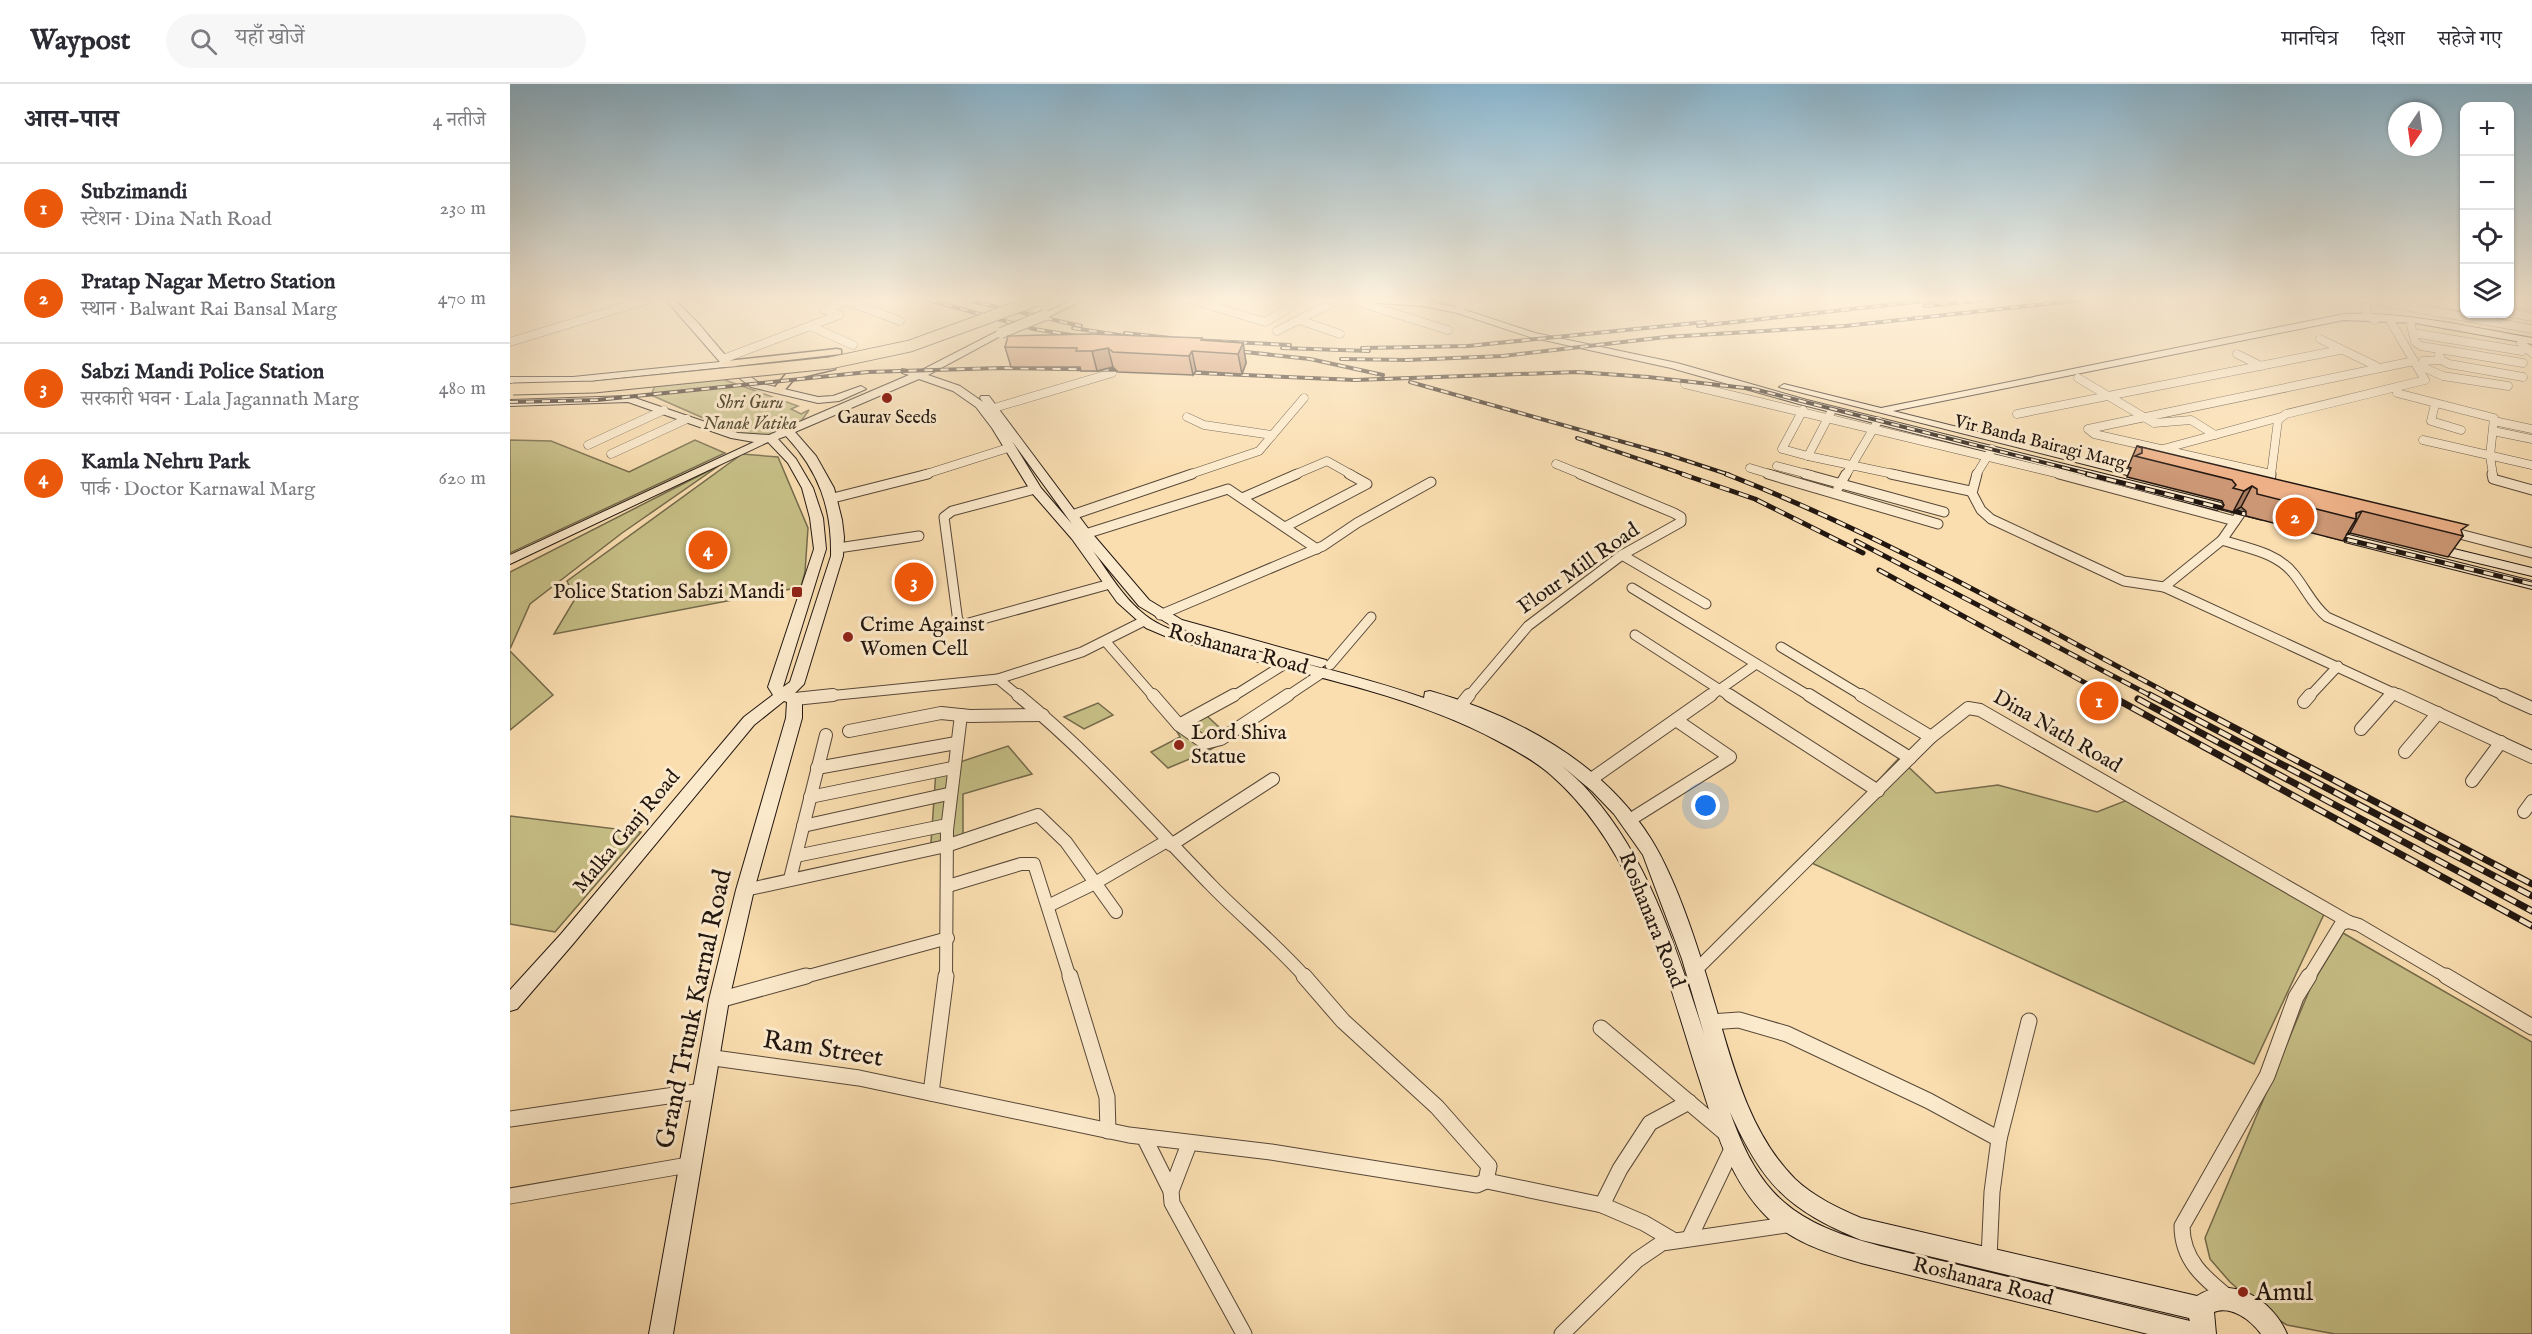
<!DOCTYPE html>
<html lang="hi">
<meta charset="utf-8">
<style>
:root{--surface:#fff;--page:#f7f7f7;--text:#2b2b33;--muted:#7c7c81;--line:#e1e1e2;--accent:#ea580c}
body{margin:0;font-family:"IM FELL English","Noto Serif Devanagari",serif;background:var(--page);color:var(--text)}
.controls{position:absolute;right:18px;top:18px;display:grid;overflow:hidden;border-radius:12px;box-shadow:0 2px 4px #0004}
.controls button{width:54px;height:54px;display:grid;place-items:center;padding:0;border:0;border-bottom:2px solid var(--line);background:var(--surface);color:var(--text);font:30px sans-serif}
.compass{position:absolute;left:1878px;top:18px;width:54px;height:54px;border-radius:50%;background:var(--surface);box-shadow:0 2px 4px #0004;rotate:193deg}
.you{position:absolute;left:1196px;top:722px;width:21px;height:21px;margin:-15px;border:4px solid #fff;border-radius:50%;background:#1a73e8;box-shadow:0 0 0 9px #1a73e833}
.badge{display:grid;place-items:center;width:39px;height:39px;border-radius:50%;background:var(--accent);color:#fff;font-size:20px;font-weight:700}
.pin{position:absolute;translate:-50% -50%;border:3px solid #fff;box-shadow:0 2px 6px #0006}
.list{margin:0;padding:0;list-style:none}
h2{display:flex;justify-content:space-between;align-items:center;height:78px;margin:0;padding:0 24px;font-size:26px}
h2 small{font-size:20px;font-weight:400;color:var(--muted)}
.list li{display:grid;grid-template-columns:39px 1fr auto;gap:18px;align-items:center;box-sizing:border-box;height:90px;padding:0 24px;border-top:2px solid var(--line)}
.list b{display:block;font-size:22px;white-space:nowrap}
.list p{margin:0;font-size:20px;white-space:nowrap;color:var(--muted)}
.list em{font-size:20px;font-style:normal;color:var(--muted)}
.icon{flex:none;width:33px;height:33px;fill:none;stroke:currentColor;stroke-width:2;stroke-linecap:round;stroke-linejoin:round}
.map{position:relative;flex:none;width:2022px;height:1250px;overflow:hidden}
header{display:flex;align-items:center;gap:36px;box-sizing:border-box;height:84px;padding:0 30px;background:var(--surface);border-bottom:2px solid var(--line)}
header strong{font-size:28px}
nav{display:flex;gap:33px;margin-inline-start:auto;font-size:21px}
.search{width:420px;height:54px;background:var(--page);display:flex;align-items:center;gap:15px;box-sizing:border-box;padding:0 21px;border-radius:33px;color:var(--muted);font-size:22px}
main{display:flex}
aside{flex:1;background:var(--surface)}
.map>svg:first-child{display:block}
</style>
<header>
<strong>Waypost</strong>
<div class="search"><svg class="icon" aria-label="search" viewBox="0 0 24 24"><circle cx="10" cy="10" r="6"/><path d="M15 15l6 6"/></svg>यहाँ खोजें</div>
<nav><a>मानचित्र</a><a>दिशा</a><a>सहेजे गए</a></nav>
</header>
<main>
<aside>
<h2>आस-पास<small>4 नतीजे</small></h2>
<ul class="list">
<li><span class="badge">1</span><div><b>Subzimandi</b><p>स्टेशन · Dina Nath Road</p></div><em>230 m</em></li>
<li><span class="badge">2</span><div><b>Pratap Nagar Metro Station</b><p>स्थान · Balwant Rai Bansal Marg</p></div><em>470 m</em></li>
<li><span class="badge">3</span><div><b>Sabzi Mandi Police Station</b><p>सरकारी भवन · Lala Jagannath Marg</p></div><em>480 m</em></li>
<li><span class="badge">4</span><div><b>Kamla Nehru Park</b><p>पार्क · Doctor Karnawal Marg</p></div><em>620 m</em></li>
</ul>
</aside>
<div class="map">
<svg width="2022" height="1250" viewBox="0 0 2022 1250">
<rect width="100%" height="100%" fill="#fadeb0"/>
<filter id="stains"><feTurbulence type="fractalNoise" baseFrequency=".00333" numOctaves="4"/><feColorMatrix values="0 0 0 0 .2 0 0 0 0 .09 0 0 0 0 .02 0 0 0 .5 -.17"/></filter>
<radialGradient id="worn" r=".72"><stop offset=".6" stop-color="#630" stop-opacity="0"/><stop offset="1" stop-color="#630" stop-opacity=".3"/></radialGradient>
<g fill="#c6bf86" stroke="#746a4b" stroke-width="1.5">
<path d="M198 290 288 322 281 325 291 330 299 326 290 339 255 353 232 351 141 311 145 302Z"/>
<path d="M0 356 41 357 119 388 185 356 215 369 0 469Z"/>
<path d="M232 370 268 373 298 444 295 488 291 503 44 550 65 515 57 497Z"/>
<path d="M210 381 112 449 20 520 0 565V488Z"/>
<path d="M0 567 43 611 0 646Z"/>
<path d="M588 619 603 631 574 645 554 633Z"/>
<path d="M697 632 721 654 694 669 658 684 641 668 670 653 666 646Z"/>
<path d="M498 662 522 690 453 710V755L421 759 426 686Z"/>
<path d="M1389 674 1426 709 1488 701 1587 728 1620 715 1815 828 1744 980 1295 776Z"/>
<path d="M0 732 131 748 45 848 0 840Z"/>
<path d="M1833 849 2022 958V1250H1825L1777 1241 1752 1226 1720 1198 1700 1175 1695 1154 1802 900Z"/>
</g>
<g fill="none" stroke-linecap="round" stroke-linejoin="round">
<defs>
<g id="street-far3">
<path d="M505 216 527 225"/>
<path d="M682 216 755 238 785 220 775 216"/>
<path d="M841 216 938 246"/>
<path d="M1855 216 1857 231 1865 236"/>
<path d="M1860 216 2022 245"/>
<path d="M1910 216 1954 223"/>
<path d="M2000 218 2022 222"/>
<path d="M950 224 959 216"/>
<path d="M2000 229 2022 233"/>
<path d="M789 236 830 250"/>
<path d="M1901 241 1905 258 1911 262 2013 279"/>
<path d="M300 242 329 231 315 226 337 217 390 237"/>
<path d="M767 247 827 216"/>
<path d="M1903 249 2012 267"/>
<path d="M1810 255 1866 282"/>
<path d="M0 258 137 216"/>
<path d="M2011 259 2022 269"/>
<path d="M1727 270 1751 282"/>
<path d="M1929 271 1931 276 1939 280 2013 293"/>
<path d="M213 275 300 242 343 261"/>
<path d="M1931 276 1913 277 1915 284 1933 292 1998 302"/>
<path d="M1568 294 1644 339 1681 336 1705 351"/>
<path d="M1175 300 1554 391"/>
<path d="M1887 309 1984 334 1980 372 1983 391"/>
<path d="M1925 320 1921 337 1951 346"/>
<path d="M484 324 602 289"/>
<path d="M1293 326 1272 365 1298 372 1321 328"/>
<path d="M1507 330 1830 266"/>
<path d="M677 333 694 341 762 351"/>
<path d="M1984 337 2022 345"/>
<path d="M1983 347 2022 355"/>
<path d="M1913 356 2022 381"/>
<path d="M78 361 154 326"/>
<path d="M1653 365 1771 333"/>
<path d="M101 370 177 335"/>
<path d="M1298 372 1388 391"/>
<path d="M1046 380 1073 391"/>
<path d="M1267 382 1301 391"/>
<path d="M1240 384 1263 391"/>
<path d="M1761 390 1584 350 1578 345 1904 277"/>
<path d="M413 391 498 364"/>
<path d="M678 391 749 367 794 314"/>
<path d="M784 391 817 377 842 391"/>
<path d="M1336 391 1368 337"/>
<path d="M1466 391 1482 365"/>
<path d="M1761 391 1768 336 1776 330 1915 296 1881 238"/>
</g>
<g id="street-far2">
<path d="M1258 390 1428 440"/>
<path d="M1295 390 1434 428"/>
<path d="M1381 390 1460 407"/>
<path d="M1467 390 1462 409 1471 426 1481 435 1614 497 1654 503 1892 613"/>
<path d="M1549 390 1725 437"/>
<path d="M1982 390 1983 395 2022 406"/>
<path d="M1328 404 1336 390"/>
<path d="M525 405 442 427 434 433 448 538 455 540 600 500"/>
<path d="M1759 406 1761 390"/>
<path d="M323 414 418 390"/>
<path d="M732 414 787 390"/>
<path d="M1730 430 1712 456C1736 464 1766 468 1783 489 1795 503 1802 521 1817 533L1997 613"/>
<path d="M562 431 682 390"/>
<path d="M775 443 857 400 839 390"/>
<path d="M1938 447 2022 469"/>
<path d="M569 452 718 405 807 465"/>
<path d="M328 464 409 452"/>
<path d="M1112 471 1196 520"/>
<path d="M1654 503 1712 456"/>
<path d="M1122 504 1301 613"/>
<path d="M650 531 813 462 847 439 921 398"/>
<path d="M1125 551 1221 613"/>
<path d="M596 558 644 613"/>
<path d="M1271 563 1354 613"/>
<path d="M820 581 861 533"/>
<path d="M308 613 488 595"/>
<path d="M510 613 488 595 572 568 634 537"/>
<path d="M722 613 775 580"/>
<path d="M776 613 812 589"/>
<path d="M958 613 1018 542 1112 471 1171 438V433L1164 429 1070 390"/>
<path d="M1199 613 1246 580"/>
<path d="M1799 613 1828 582"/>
<path d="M1880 613 1884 608"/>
</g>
<g id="street-far1">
<path d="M508 611C578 668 638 736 701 801 732 833 766 860 796 894"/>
<path d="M643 611 669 641 695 659 711 655 778 611"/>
<path d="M1219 611 1368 707"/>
<path d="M1299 611 1400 674"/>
<path d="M1351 611 1421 653"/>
<path d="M1888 611 2022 673"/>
<path d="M1993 611 2022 624"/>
<path d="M285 615 323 611"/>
<path d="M1794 618 1800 611"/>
<path d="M951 621 959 611"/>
<path d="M669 641 724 611"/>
<path d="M1851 645 1881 611"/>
<path d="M339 647 431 629 460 632 533 631"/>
<path d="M1895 668 1928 629"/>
<path d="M307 684 446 659"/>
<path d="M1080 696 1201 611"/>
<path d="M1962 697 1991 658"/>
<path d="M300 713 442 684"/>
<path d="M2014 728 2022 717"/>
<path d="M1118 737 1220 673 1166 636"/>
<path d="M293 742 438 710"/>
<path d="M661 761 763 695"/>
<path d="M286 772 437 741"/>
<path d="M280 795 316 651"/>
<path d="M438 802 511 780H524L560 894"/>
<path d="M235 806 436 762 528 731 556 758 606 828"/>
<path d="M538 822 585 799 657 757"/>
<path d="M1183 889 1421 653 1458 624 1470 626 1839 838"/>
<path d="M291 894 438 854"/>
<path d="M436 894 437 746 451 631"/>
<path d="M1798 894 1831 840 1839 838 1849 841 1939 894"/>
</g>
<g id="street">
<path d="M560 892 597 1013 598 1047"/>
<path d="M1936 892 2022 943"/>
<path d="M209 916 296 892"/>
<path d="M1200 938 1229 936 1277 950 1419 1017 1489 1055"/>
<path d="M1091 944 1214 1048"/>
<path d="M197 973 349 994 619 1051 761 1068 967 1101 976 1097 979 1082 927 1023 833 937 794 892"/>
<path d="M421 1009 436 892"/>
<path d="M0 1035 192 1007"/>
<path d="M634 1053 661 1107"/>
<path d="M679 1060 661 1107 662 1119 734 1250"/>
<path d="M977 1097 1092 1121 1134 1139 1163 1156"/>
<path d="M0 1112 178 1081"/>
<path d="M1092 1121 1110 1085 1140 1039 1179 1018"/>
<path d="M1180 1153 1223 1063"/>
<path d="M1479 1174 1482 1108 1489 1055 1519 937"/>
<path d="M1719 1214C1694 1194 1672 1176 1672 1142L1757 992 1786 913 1799 892"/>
<path d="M1052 1250 1127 1176 1152 1159 1283 1140"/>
</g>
<g id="secondary">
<path d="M156 216H165L188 239 221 278 249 299 308 313 323 312 351 302 356 305 329 317 308 319 241 303 215 283 63 299H0V293H63L210 278Z"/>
<path d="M562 216H574L538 233 530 231Z"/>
<path d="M864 216H913L949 224 1025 249 1167 279 1297 316 1711 419 1713 422 1707 426 1289 320 1161 284 1020 253 947 229 913 222 868 219Z"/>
<path d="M1834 230C1898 228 1959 243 2022 254V260L1905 239 1834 236 1383 327 1621 386V390L1617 391 1269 303 1274 300 1371 324Z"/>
<path d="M488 247 496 249 418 291 450 302 473 318 470 314 471 312H479L580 447 639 516 672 536 816 576 818 579 811 584 662 542 629 522 583 467C599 489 613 514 635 531 663 553 704 556 738 565 797 580 857 594 914 614L915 608 920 607C1005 631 1093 678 1141 755 1169 800 1191 873 1206 924 1223 983 1240 1050 1285 1095 1304 1113 1328 1124 1351 1134L1687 1212C1721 1190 1763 1216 1777 1250H1751C1741 1236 1721 1221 1704 1228L1706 1250H1638L1351 1179C1318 1169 1281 1158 1256 1132 1220 1096 1205 1045 1190 997 1155 890 1129 768 1041 691 1025 677 1005 666 986 656 885 603 770 587 662 555L636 544 607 518 562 455 522 409 482 344 466 323 443 307 409 295 285 348 306 372 324 404 332 436 334 453 333 472 294 600 284 610 292 615V634L244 806 219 916 163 1250H139L199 916 226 806 276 634 277 618 274 617 244 641 63 860 7 925 0 927V906L51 850 234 633 263 611 258 603 304 465 300 434 292 404 278 379 258 358 0 480V471L244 358 221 354 118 318 0 322V316L119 312 228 349 259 351 399 291 392 289V285L408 288ZM276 352C309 387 322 424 321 472L280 598 273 603 316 465 313 434 303 404 286 375 268 355ZM502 357 562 440 531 404ZM1051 681 1082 707 1104 730 1133 771 1172 875 1194 950C1167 867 1140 777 1081 710 1072 699 1061 690 1051 681ZM1220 1028C1253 1101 1278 1126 1351 1156L1679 1234 1680 1237 1370 1162C1285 1139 1250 1114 1220 1028Z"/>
<path d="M1839 451 2022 497V505L1835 458V452Z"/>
<path d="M1944 465 2022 484V492L1939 472 1938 469Z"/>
</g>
<g id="primary">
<path d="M327 265 331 266V270L217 283 211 280 217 277Z"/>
<path d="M321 280 325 281V285L284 295 272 309 262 307 276 290Z"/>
</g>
</defs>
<use href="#street-far3" stroke="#574838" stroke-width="9"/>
<use href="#street-far2" stroke="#574838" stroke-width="11"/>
<use href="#street-far1" stroke="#574838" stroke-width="14"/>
<use href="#street" stroke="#574838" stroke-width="17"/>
<use href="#secondary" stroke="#211610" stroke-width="2"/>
<use href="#primary" stroke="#211610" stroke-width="3"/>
<use href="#street-far3" stroke="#fceacc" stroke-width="8"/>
<use href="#street-far2" stroke="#fceacc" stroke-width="9"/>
<use href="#street-far1" stroke="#fceacc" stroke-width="12"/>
<use href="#street" stroke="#fceacc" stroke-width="15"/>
<use href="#secondary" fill="#fceacc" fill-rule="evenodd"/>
<use href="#primary" fill="#fadeb0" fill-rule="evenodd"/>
<defs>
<g id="rail-far2">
<path d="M419 216 524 245 573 253"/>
<path d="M456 216 571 242"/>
<path d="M1415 222 1474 216"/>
<path d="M1188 242 1423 216"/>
<path d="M563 244 622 253"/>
<path d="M615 249 660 254"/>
<path d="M681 256 780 261"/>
<path d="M772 264 859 267"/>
<path d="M852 264 958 262 1195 238"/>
<path d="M717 266 800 275 873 291"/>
<path d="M831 275 896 276 993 272 1156 253 1335 242 1572 216"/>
<path d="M667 288 845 296 1067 288 1138 293 1244 305 1583 391"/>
<path d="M900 298 1156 370 1220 391"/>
<path d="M0 318 87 316 358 288 491 284 622 286"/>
<path d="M1067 354 1176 391"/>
</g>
<g id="rail-far1">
<path d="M1172 390 1245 415 1353 469"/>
<path d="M1216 390C1371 450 1517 535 1665 613"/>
<path d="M1577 390 1751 434"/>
<path d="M1818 451 2022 500"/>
<path d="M1346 457 1643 613"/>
<path d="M1369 486 1601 613"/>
</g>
<g id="rail">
<path d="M1599 611 2022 842"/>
<path d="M1640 611 2022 812"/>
<path d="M1662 611 2022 800"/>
<path d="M1628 615 2022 827"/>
</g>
</defs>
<use href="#rail-far2" stroke="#211610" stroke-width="4"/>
<use href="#rail-far1" stroke="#211610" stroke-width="5"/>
<use href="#rail" stroke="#211610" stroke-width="7"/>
<use href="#rail-far2" stroke="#fceacc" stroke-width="2" stroke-dasharray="8" stroke-linecap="butt"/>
<use href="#rail-far1" stroke="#fceacc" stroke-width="3" stroke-dasharray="10" stroke-linecap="butt"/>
<use href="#rail" stroke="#fceacc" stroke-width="4.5" stroke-dasharray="13" stroke-linecap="butt"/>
<defs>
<path id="secondary-bridge" d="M491 249 535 231"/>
<path id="primary-bridge" d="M3 305 84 303 320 279 400 262 527 216"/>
</defs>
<use href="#secondary-bridge" stroke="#211610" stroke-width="12" stroke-linecap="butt"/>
<use href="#primary-bridge" stroke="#211610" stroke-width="13" stroke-linecap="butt"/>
<use href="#secondary-bridge" stroke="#fceacc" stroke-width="10"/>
<use href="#primary-bridge" stroke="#fadeb0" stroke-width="11"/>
</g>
<g fill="#cc9774" stroke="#211610" stroke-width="1.5">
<path d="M692 254V256L733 259 736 279 732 290 686 287 683 291 608 288 603 283 587 287H571L570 283H501L495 263Z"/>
<path d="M1627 362 1952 450 1953 452 1938 473 1840 449 1837 450 1833 457 1736 432V427L1731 423 1723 428 1712 425 1714 421 1712 417 1617 393 1621 384 1618 383Z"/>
</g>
<g fill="#a67b5e" stroke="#211610" stroke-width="1.5">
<path d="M733 259 736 279 732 290 728 270Z"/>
<path d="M598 264 603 283 587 287 582 267Z"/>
<path d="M682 267 686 287 683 291 679 272Z"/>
<path d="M1742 402 1731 423 1723 428 1734 407Z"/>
<path d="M1852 427 1840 449 1837 450 1846 435V429Z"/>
</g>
<g fill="#edb087" stroke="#211610" stroke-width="1.5">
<path d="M579 250 692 254 691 256 733 259 728 270 682 267 679 272 603 268 598 264 582 267H566L567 264 495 263 498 252Z"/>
<path d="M1627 362 1958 441 1951 446 1953 452 1852 427 1846 429V435L1747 410V405L1742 402 1734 407 1723 404 1726 401 1722 396 1625 372 1632 369V364Z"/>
</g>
<linearGradient id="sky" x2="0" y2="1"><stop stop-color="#8ab7d1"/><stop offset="0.55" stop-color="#fdf0db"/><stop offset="1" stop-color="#fdf0db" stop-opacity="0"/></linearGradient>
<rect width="2022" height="391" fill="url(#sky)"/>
<g fill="#8f2418" stroke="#fceacc" stroke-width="2">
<circle cx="377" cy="314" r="6"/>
<rect x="281" y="502" width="12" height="12" rx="3"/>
<circle cx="338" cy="553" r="6"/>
<circle cx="669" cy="661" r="6"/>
<circle cx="1733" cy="1208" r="6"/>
</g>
<g text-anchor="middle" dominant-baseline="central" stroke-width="6" stroke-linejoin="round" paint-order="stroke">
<g font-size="18" font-style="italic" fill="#5b5139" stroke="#fceacc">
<text x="240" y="319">Shri Guru<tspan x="240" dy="21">Nanak Vatika</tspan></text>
</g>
<g font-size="18" fill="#211610" stroke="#fceacc">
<text x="377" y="334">Gaurav Seeds</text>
</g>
<g font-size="18" fill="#211610" stroke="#fceacc">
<text transform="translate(1530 359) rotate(14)">Vir Banda Bairagi Marg</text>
</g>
<g font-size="21" fill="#211610" stroke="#fceacc">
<text transform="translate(1069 485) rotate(-35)">Flour Mill Road</text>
<text transform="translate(728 566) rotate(15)">Roshanara Road</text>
<text transform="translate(1547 648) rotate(30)">Dina Nath Road</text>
<text transform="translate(117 748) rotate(-50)">Malka Ganj Road</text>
<text transform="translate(1141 836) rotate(68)">Roshanara Road</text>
<text transform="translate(1473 1198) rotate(14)">Roshanara Road</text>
</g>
<g font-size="21" fill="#211610" stroke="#fceacc" text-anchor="start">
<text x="275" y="508" text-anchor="end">Police Station Sabzi Mandi</text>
<text x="350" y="541">Crime Against<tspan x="350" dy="24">Women Cell</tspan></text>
<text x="681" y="649">Lord Shiva<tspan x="681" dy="24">Statue</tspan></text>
</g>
<g font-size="26" fill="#211610" stroke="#fceacc">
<text transform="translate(184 925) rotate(-78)">Grand Trunk Karnal Road</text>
<text transform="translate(313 965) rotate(9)">Ram Street</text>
</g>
<g font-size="26" fill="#211610" stroke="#fceacc" text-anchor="start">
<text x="1745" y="1208">Amul</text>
</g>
</g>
<rect width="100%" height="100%" filter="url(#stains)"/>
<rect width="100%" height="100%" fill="url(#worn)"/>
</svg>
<div class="controls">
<button>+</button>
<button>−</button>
<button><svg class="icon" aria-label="locate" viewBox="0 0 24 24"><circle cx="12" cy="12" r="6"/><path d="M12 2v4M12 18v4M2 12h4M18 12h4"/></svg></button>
<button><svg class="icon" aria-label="layers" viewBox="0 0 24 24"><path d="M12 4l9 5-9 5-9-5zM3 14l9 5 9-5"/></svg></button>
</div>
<svg class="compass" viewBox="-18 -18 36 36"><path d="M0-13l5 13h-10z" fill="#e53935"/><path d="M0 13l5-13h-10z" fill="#7c7c81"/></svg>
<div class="you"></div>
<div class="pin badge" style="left:1589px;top:617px">1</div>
<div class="pin badge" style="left:1785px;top:433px">2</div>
<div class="pin badge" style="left:404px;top:498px">3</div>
<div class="pin badge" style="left:198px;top:466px">4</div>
</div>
</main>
